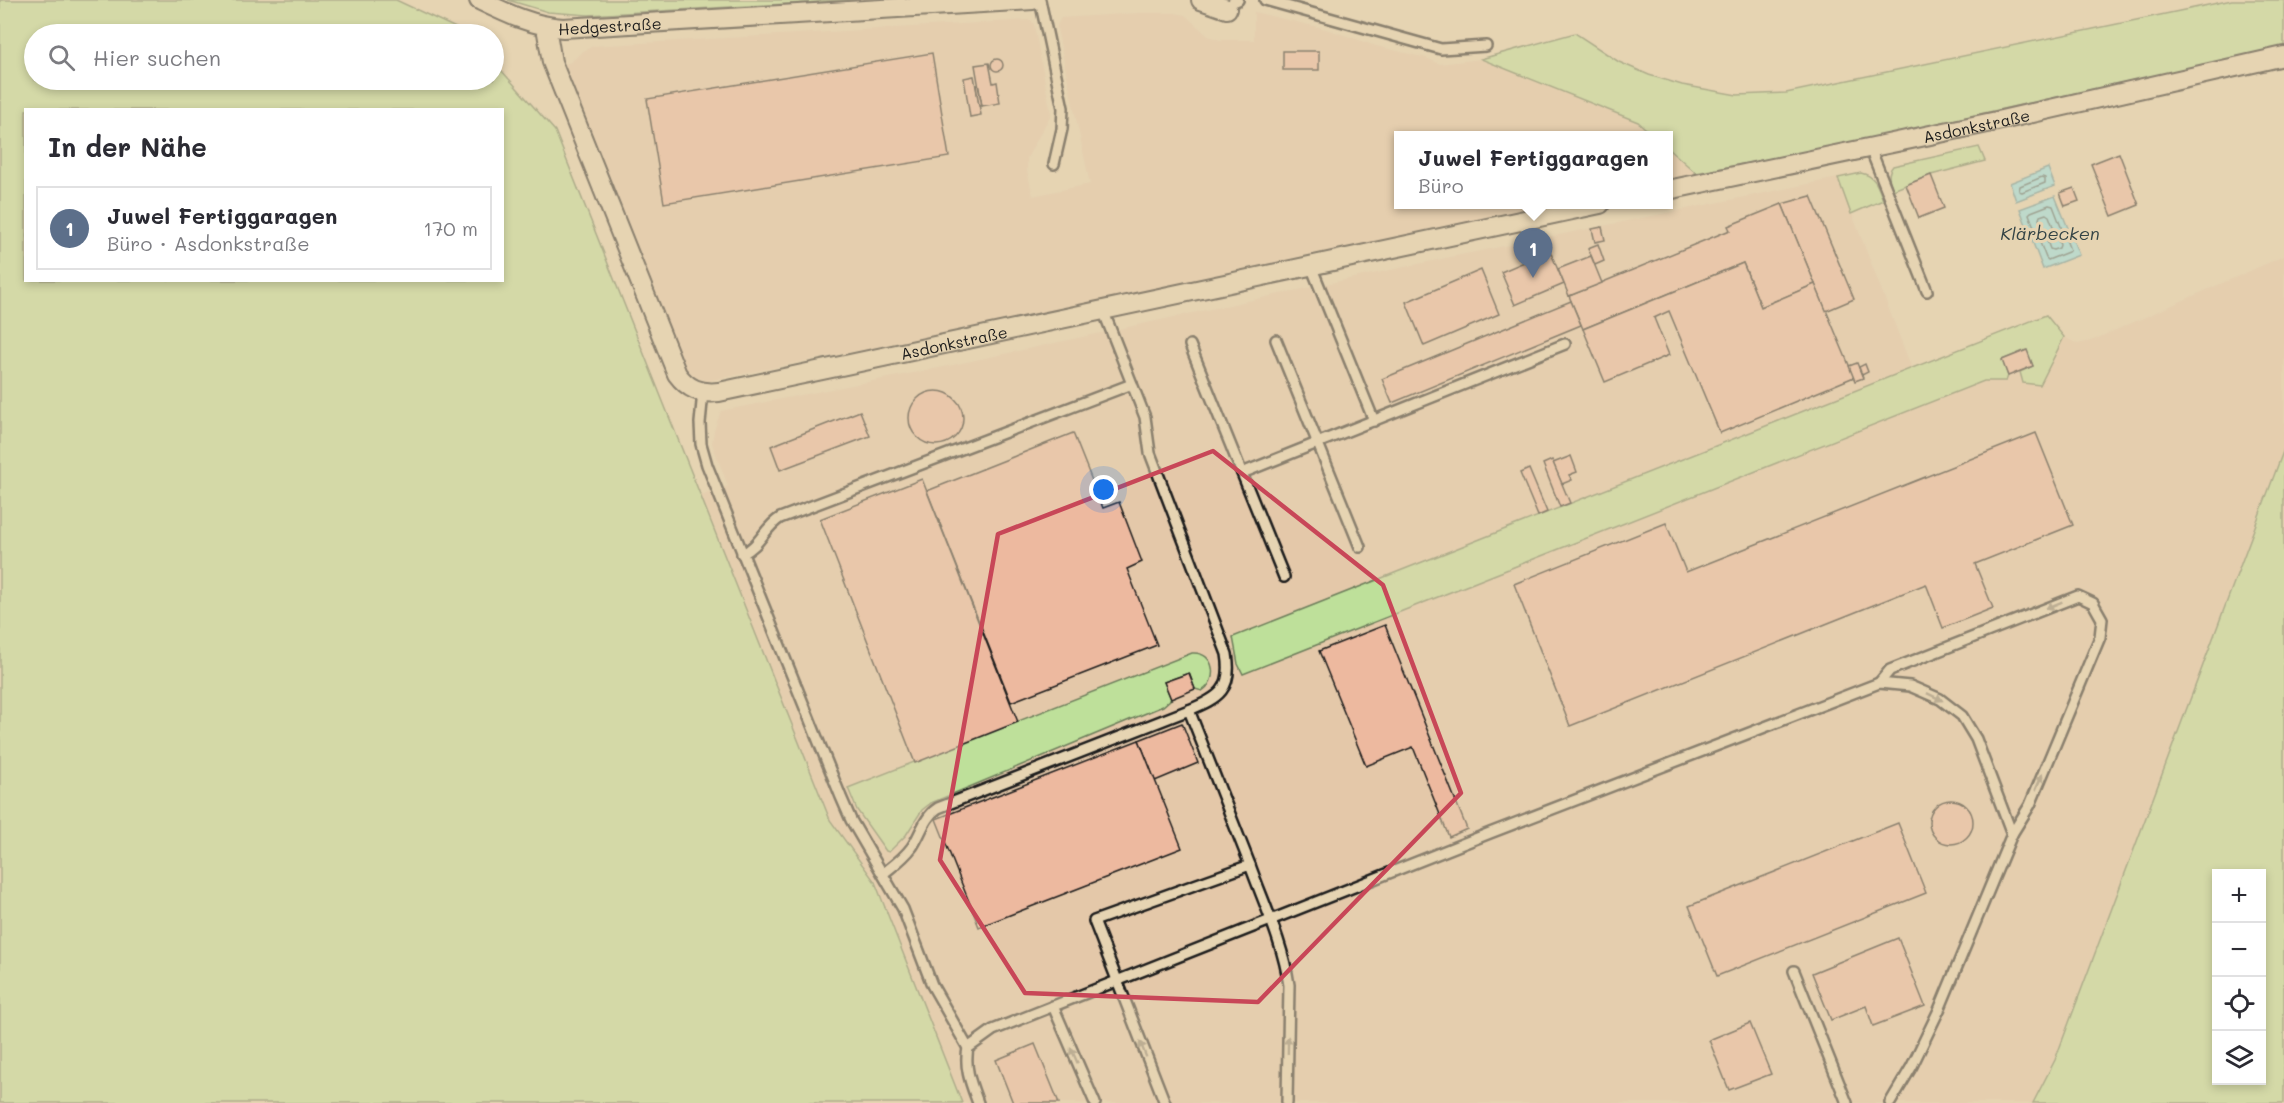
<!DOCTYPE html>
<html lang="de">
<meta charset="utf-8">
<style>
:root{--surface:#fff;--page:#f2f2f3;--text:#2b2b33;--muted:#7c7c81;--line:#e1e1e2;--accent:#1a73e8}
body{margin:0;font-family:Mali,sans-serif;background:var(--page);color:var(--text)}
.controls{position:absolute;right:18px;bottom:18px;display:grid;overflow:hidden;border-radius:0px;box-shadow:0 3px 9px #0003}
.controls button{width:54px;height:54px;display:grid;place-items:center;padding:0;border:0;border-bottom:2px solid var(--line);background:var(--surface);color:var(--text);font:30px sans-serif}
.you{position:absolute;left:1104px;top:490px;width:21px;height:21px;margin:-15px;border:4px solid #fff;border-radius:50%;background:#1a73e8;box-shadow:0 0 0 9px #1a73e833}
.badge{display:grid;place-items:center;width:39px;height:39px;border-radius:50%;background:var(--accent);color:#fff;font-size:20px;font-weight:700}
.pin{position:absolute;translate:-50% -50px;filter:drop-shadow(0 2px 3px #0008)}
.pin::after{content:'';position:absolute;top:32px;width:21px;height:18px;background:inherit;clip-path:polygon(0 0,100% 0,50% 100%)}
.popup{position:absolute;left:1394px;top:131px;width:279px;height:78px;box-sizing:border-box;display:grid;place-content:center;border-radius:0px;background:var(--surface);filter:drop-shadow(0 2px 4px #0005);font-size:20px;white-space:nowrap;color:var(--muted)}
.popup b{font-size:22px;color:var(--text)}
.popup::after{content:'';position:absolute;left:50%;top:100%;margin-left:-12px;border:12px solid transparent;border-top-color:var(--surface)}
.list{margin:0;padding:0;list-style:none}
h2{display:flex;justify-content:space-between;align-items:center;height:78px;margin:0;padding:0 24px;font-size:26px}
h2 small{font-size:20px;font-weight:400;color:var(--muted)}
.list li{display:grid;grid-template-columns:39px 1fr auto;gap:18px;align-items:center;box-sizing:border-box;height:84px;margin:0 12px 12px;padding:0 12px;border:2px solid var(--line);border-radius:0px}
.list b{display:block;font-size:22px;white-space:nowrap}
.list p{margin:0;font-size:20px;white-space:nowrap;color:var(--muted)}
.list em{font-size:20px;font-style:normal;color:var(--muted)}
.icon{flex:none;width:33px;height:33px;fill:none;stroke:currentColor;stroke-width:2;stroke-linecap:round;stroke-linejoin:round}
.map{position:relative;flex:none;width:2284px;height:1103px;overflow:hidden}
.search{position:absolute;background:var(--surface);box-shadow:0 3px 9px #0003;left:24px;top:24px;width:480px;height:66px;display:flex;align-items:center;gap:15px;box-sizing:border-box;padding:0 21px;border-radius:33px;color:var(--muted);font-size:22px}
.panel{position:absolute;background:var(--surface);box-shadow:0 3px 9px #0003;left:24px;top:108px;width:480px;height:174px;border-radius:0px}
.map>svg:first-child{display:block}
</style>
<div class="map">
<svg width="2284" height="1103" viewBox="0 0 2284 1103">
<rect width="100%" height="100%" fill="#e6d4b2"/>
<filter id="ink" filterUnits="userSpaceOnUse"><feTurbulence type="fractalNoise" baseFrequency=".0167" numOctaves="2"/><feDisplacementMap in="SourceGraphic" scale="12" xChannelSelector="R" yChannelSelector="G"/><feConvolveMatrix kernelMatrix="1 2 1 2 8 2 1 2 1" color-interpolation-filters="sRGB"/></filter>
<g filter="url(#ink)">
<g fill="#e4c8a9">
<path d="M1254 12 1326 29 1376 46 1426 58 1440 64 1481 59 1638 122 1653 135 1398 136V204L1549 205 1056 311 708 381 695 377 685 368 570 82 565 64 571 62 582 52 593 46 1031 20 1034 25 1051 114 1027 158V171L1033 196 1090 184 1058 33 1057 26 1061 18 1140 13H1175L1185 15 1208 36 1220 40H1254Z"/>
<path d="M1668 148 1696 173 1668 179Z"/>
<path d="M1838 178 1912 369 2046 315 2064 337 2078 344 2091 341 2284 256V449L2055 1060 2033 1103H962L875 882 830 820 701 496 728 486 712 443 714 431 721 411 944 367 1451 257Z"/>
</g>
<g fill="#bee09a" stroke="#6d7e5b" stroke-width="1.5" fill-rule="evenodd">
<path d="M0 0H396L460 30 465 34H34V80H494V62L555 131 830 820 875 882 962 1103H0ZM26 110H502V280H26Z"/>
<path d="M508 0H856L588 15 548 12Z"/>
<path d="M2232 0H2284V47L1825 148 1696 173 1668 148V136L1653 135 1638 122 1481 59 1575 33 1619 62 1649 75 1682 85 1737 95 1786 93Z"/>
<path d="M1979 147 1985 161 1931 175 1893 190C1890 182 1886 174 1893 166Z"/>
<path d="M1861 173C1876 176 1878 187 1883 200L1851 214 1838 178Z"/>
<path d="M2046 315 2064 337 2040 385 2023 383 2020 372 2033 366 2026 350 2002 360 2008 376 2006 381H1984L1243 674 1238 664 1233 637Z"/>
<path d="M2284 449V1103H2033L2055 1060ZM2216 874H2262V1080H2216Z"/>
<path d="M1192 653C1215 651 1219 681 1202 691L1195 689 1189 673 1164 682 1171 699 1163 706 931 803 922 810 906 835 889 852 886 851 857 810 848 788Z"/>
</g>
<g fill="#8edfe7" stroke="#609196" stroke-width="1.5">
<path d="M2048 168 2055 186 2016 201 2010 183Z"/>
<path d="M2055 196 2079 255 2043 269 2020 209Z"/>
</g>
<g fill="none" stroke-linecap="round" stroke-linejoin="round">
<g stroke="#4a6a6d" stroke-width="1.5">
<path d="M2042 177 2045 178V183L2022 192 2019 191 2020 186Z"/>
<path d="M2049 205 2053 206 2070 250 2068 252 2048 260 2046 258 2029 214 2031 212Z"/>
<path d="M2046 214 2049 216 2060 245 2059 248 2053 250 2050 249 2039 219 2040 216Z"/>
</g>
</g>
<g fill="#edb99f" stroke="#1c1c1c" stroke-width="1.5">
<rect x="1283" y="51" width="36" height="19"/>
<path d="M932 53 949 157 664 203 647 99Z"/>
<circle cx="997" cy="65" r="6"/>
<path d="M989 63 993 83 997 82 1000 103 982 106 975 65Z"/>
<path d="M974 76 981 115 970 117 964 78Z"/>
<path d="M976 85H978L982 106H979Z"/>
<path d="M2119 153 2139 205 2112 216 2091 164Z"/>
<path d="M1931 175 1944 208 1919 218 1906 185Z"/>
<path d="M2074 188 2079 201 2065 206 2060 193Z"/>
<path d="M1811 196 1854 299 1826 311 1782 204Z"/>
<path d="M1782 204 1815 284 1761 307 1743 263 1583 329 1569 296 1730 230 1728 226Z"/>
<path d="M1602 227 1605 240 1595 242 1592 229Z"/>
<path d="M1598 244 1604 261 1595 265 1588 248Z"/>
<path d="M1550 251 1564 284 1515 305 1501 272Z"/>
<path d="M1591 256 1602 283 1569 296 1558 269Z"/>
<path d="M1743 263 1761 307 1815 284 1854 377 1720 433 1669 311 1654 318 1669 355 1605 382 1583 329Z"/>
<path d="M1481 270 1499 314 1424 346 1406 302Z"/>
<path d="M1571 301 1581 325 1392 403 1382 379Z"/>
<path d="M2027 350 2033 366 2008 376 2002 360Z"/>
<path d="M1857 363 1863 378 1855 381 1849 366Z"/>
<path d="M1865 364 1868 372 1862 375 1859 367Z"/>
<circle cx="936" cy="418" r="27"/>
<path d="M860 411 870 436 780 470 771 446Z"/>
<path d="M1073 433 1103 508 1119 502 1142 562 1127 569 1157 645 1011 702 927 491Z"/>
<path d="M2036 433 2073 525 1975 564 1993 608 1943 628 1926 584 1570 726 1514 584 1666 523 1686 572Z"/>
<path d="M1571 456 1577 472 1569 475 1572 480 1562 484 1553 463Z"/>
<path d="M1552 460 1570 503 1560 507 1543 464Z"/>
<path d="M1529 469 1547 512 1538 516 1520 473Z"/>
<path d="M922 479 1018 722 915 763 820 519Z"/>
<path d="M1385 625 1467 829 1449 837 1413 747 1366 766 1319 651Z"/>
<path d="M1189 673 1195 689 1171 699 1164 682Z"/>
<path d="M1182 723 1198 763 1155 781 1139 740Z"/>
<path d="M1139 740 1182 848 979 927 936 819Z"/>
<circle cx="1951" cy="822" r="22"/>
<path d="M1898 823 1926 893 1717 976 1689 906Z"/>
<path d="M1898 938 1925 1006 1873 1026 1866 1006 1831 1020 1812 973Z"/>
<path d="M1750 1023 1771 1074 1729 1090 1709 1040Z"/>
<path d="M1035 1044 1059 1103H1013L996 1060Z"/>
</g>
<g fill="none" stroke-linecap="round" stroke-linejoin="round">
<defs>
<g id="service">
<path d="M1040 0 1063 108 1062 129 1054 164"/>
<path d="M1265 0 1441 49 1486 46"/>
<path d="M1227 9 1233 2 1238 0"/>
<path d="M1870 148 1927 291"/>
<path d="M1311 266 1374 421"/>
<path d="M1103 310 1145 417 1150 453 1227 654C1233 689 1219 698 1189 710"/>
<path d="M1276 340 1360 547"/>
<path d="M1190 345 1284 577"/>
<path d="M703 392 700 423 701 444 707 465 841 797 851 820 903 909 932 985 968 1048"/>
<path d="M1242 473 1565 344"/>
<path d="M742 554C760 546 764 528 780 518L1132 384"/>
<path d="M1879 683 1890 670 2078 596 2093 603 2102 619 2100 637 2030 805 2012 834 1939 1010 1912 1066 1890 1103"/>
<path d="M884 873C894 865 904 858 912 847 921 834 924 817 938 808L1189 710 1250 865"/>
<path d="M1794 971 1847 1103"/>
<path d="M1053 1006 1095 1103"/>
<path d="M978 1103C971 1084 964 1068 968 1048L993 1030 1490 833 1879 683 1910 686 1940 699 1962 716 1976 739 2012 834"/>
<path d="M1165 1103 1094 921 1250 865C1264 904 1283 943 1289 985L1287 1103"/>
</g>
<g id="minor">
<path id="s1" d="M479 0C506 13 532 26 563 28L1033 0"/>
<path d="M1201 0 1227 9"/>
<path id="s2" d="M546 27 552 62 677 374C688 389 700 394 719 392L1600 204"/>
<path id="s3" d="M1668 190 1997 121 2284 56"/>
</g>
</defs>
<use href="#service" stroke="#1c1c1c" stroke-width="14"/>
<use href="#minor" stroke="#1c1c1c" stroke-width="22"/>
<use href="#service" stroke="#e6d4b2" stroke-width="9"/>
<use href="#minor" stroke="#e6d4b2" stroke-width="18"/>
</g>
<defs><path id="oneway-solid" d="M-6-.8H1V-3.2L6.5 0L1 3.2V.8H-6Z" transform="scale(1.5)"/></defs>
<g fill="#8b816e">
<use href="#oneway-solid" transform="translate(2054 605) rotate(158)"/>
<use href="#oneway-solid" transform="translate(1935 697) rotate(26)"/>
<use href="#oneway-solid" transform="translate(2039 782) rotate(-67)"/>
<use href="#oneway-solid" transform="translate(1288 1045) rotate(-89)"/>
<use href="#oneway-solid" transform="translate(1143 1049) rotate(-112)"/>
<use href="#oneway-solid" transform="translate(1074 1055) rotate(-114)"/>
</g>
</g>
<path d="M0 0H2284V1103H0ZM1213 451 1383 585 1461 793 1258 1002 1025 993 940 860 998 534Z" fill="#e6d4b2" fill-opacity=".55" fill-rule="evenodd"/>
<path fill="none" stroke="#c84758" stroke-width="4.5" stroke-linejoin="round" d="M1213 451 1383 585 1461 793 1258 1002 1025 993 940 860 998 534Z"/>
<g text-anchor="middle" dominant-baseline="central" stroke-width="6" stroke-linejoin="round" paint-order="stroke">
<g font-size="16" fill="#1c1c1c" stroke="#e6d4b2">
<text stroke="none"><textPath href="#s1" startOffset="136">Hedgestraße</textPath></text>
<text stroke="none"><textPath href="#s3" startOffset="315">Asdonkstraße</textPath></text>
<text stroke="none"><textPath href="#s2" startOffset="660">Asdonkstraße</textPath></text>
</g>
<g font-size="18" font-style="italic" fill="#334345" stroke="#e6d4b2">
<text x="2050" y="233">Klärbecken</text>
</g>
</g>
</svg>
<div class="controls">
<button>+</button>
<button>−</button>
<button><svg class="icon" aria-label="locate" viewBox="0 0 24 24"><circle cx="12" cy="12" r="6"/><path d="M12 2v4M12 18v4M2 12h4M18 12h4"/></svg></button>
<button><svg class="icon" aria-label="layers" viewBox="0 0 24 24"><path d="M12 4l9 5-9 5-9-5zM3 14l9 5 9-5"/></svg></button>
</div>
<div class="you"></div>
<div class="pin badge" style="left:1533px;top:278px;background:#5c6f8a">1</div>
<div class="popup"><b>Juwel Fertiggaragen</b>Büro</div>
<div class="search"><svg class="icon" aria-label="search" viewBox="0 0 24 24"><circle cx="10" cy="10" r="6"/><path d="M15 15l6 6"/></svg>Hier suchen</div>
<section class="panel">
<h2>In der Nähe<small></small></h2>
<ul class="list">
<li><span class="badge" style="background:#5c6f8a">1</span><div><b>Juwel Fertiggaragen</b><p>Büro · Asdonkstraße</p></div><em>170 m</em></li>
</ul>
</section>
</div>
